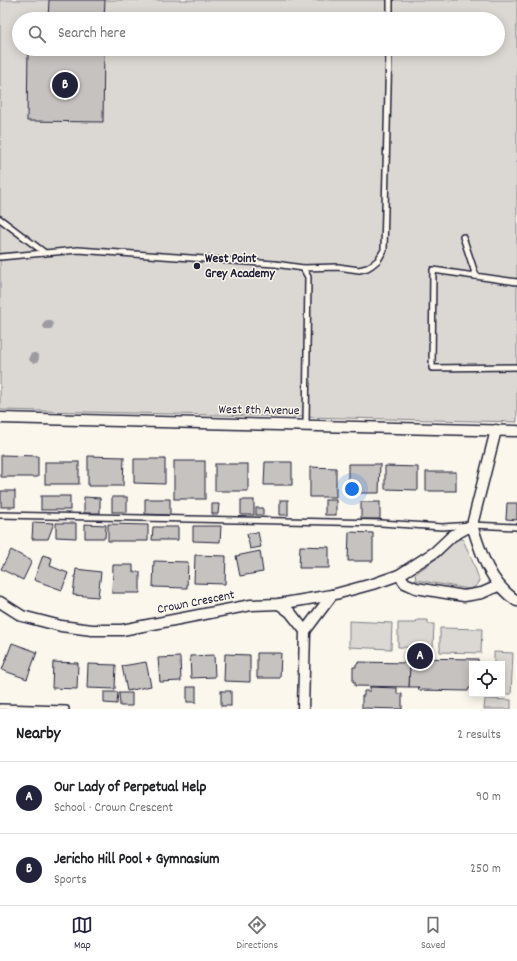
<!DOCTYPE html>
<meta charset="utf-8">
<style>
:root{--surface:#fff;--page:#f6f6f6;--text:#202124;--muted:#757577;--line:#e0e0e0;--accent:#22223b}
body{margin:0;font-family:Dekko,sans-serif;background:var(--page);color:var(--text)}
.controls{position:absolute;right:12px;bottom:12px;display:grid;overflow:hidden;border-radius:0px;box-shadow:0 2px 10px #0003}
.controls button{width:36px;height:36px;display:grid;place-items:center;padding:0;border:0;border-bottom:1px solid var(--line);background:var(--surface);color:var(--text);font:20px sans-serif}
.you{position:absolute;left:352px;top:489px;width:14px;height:14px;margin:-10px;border:3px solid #fff;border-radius:50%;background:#1a73e8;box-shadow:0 0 0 6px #1a73e833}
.badge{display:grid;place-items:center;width:26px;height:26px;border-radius:50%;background:var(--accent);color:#fff;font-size:13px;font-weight:700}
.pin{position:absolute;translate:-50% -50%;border:2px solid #fff;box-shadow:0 1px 4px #0006}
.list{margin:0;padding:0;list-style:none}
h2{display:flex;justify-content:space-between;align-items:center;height:52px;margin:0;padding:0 16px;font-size:17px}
h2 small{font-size:13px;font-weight:400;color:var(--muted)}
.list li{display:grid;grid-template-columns:26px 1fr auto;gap:12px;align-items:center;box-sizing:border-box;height:72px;padding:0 16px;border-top:1px solid var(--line)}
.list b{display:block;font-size:15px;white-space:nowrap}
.list p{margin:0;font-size:13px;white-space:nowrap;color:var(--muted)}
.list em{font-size:13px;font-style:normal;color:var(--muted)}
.icon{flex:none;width:22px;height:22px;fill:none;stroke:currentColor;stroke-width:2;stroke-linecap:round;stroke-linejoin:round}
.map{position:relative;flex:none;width:517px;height:709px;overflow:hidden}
.search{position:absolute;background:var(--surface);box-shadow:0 2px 10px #0003;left:12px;right:12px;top:12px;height:44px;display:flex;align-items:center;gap:10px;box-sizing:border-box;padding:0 14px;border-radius:22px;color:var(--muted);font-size:15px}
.sheet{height:196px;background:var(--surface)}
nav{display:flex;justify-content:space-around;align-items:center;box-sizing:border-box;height:56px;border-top:1px solid var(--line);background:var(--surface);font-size:11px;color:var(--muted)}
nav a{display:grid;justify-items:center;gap:2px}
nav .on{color:var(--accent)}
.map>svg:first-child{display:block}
</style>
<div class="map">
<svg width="517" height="709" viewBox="0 0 517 709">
<rect width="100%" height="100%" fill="#fbf7ec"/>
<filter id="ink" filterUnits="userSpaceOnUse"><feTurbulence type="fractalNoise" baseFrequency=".025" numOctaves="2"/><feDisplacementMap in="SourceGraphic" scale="8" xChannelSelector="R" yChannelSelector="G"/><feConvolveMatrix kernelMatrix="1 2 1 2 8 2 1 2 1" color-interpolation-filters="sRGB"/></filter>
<g filter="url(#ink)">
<g fill="#dbd8d3" stroke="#7e7d87" fill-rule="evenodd">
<path d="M0 0H517V422L0 410ZM19 19H498V49H19Z"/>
<path d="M458 538H461C464 539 479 576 479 581L475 587 469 589 416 580 415 574 440 556Z"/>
<path d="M417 620H428V624H434L433 648 398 647V623H416Z"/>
<path d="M349 621 392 623 391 649 349 647Z"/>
<path d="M440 628 482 629 481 653 440 652Z"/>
<path d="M494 652 513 653 511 694H502V664H494Z"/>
<path d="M485 699 511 700V709H484Z"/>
</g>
<g fill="#c6c2c0" stroke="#22223b">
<path d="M49 0H105L104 19H48Z"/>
<path d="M28 49H104L103 122 27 121Z"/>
<path d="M1 455 38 456V477H1Z"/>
<path d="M88 456 124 457 123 486H88Z"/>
<path d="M134 459H165V484L134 483Z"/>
<rect x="174" y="461" width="31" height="38"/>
<rect x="45" y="462" width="34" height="22"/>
<path d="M265 462H292V485H264Z"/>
<rect x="215" y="464" width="33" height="27"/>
<path d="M348 464H380L379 493H348Z"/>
<path d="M385 466 418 467V490L385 489Z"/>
<path d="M310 467 336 468V497H310Z"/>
<rect x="426" y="472" width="30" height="19"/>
<rect x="1" y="491" width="14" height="16"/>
<rect x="41" y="496" width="29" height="14"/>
<path d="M84 497 100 498V513H84Z"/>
<rect x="112" y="497" width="15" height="15"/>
<path d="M145 499H170V515L145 514Z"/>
<rect x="241" y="500" width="13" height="15"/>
<rect x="280" y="500" width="8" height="15"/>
<rect x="325" y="500" width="11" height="15"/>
<rect x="361" y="502" width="19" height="17"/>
<path d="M507 503H517V520L506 519Z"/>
<path d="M212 504H219L218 514H212Z"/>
<rect x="256" y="508" width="7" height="7"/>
<path d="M33 522 54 523 48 539H32Z"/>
<path d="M56 523H76V538L56 537Z"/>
<path d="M85 524 106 525 105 538H85Z"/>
<path d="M108 524 148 525V541H108Z"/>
<path d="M193 526H221L220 542 193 541Z"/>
<path d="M153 527H178V540H152Z"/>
<path d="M258 532 261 547 250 549 247 534Z"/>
<path d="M349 532 373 533V561H348Z"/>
<path d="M300 546 329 547V568H299Z"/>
<path d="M11 550 32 561 23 580 1 569Z"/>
<path d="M260 551 263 572 240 576 236 556Z"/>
<path d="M43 555 52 558 50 566 68 573 62 590 34 580Z"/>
<path d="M195 555 226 556 225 584 194 583Z"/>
<path d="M154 561 188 562 187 588 153 587Z"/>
<path d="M113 565H133V572H140V593H112Z"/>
<path d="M76 569 101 572 98 597 73 595Z"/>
<path d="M12 643 37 652 27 679 2 670Z"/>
<path d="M257 653H281L280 678H257Z"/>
<path d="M225 654 250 655V682L224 681Z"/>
<path d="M214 655 215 677 191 678 190 656Z"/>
<path d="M180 657 181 681 160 682 158 658Z"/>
<path d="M410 658 478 659V664H472V688H469L468 691 418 690 419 687H409Z"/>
<path d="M53 662 78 663 77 689 52 688Z"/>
<path d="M146 662 151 686 127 691 122 666Z"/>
<path d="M358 662 407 663V664H410L409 687 355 686V682H353V667H356V664H358Z"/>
<path d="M88 664 116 665 115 689 87 688Z"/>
<rect x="187" y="687" width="9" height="15"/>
<path d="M370 687 397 688V694H402V709L362 708V696H364V691H370Z"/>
<rect x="221" y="691" width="10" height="15"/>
<path d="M104 692H118L117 704 104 703Z"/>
<path d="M119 693H132V706H120Z"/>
</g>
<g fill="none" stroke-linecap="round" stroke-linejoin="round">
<defs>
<g id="lane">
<path d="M390 19V0"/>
<path d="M0 219 45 253"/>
<path d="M463 237 476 276"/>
<path d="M0 257 78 250 275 264 303 268 338 267 359 270 367 268 372 265 378 260 384 250 389 49"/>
<path d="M303 268 308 277 306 425"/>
<path d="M517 282 433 270 432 368 517 367"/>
<path d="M0 515 381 523 442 527 472 525 517 527"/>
<path d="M0 707 66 709"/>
</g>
<g id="street">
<path d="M0 418 517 431"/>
<path d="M472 525C481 554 490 584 517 601"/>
<path d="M399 575 405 583 416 588 464 596 482 593 498 586"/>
<path d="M0 602 22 616 61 626 92 630H122L251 605 279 604 332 595 376 583 399 575 435 552 452 536 472 525 496 430"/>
<path d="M279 604 290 612 305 631 303 709"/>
<path d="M305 631 332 595"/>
</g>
</defs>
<use href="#lane" stroke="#22223b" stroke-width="8"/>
<use href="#street" stroke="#22223b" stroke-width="13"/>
<use href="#lane" stroke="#fbf7ec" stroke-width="5"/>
<use href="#street" stroke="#fbf7ec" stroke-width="10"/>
</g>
<g fill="#9d9ba0">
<circle cx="48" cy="325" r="5"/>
<circle cx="34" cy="358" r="5"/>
</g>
</g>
<circle fill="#22223b" stroke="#fbf7ec" stroke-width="1.5" cx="197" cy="266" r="4"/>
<g text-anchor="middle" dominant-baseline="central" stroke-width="3" stroke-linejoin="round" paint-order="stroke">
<g font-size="13" font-weight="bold" fill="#22223b" stroke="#fbf7ec" text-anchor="start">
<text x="205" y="259">West Point<tspan x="205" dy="15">Grey Academy</tspan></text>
</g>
<g font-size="13" fill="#22223b" stroke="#fbf7ec">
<text transform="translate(259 411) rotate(1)">West 8th Avenue</text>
<text transform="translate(196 603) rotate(-11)">Crown Crescent</text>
</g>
</g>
</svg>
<div class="controls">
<button><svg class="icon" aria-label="locate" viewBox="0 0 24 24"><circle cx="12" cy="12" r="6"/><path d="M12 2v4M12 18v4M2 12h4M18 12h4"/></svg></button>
</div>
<div class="you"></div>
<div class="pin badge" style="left:420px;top:656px">A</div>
<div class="pin badge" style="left:65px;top:85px">B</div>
<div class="search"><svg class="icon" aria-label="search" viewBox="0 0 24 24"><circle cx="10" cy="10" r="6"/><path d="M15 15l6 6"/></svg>Search here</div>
</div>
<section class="sheet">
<h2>Nearby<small>2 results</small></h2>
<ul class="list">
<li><span class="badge">A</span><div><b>Our Lady of Perpetual Help</b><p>School · Crown Crescent</p></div><em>90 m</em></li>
<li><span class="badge">B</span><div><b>Jericho Hill Pool + Gymnasium</b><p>Sports</p></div><em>250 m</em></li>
</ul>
</section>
<nav>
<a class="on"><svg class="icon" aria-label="map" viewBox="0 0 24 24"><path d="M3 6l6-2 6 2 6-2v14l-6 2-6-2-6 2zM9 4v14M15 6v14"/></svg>Map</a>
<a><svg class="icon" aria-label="directions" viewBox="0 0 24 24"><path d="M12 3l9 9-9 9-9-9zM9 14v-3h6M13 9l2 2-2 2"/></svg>Directions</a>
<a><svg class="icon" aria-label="saved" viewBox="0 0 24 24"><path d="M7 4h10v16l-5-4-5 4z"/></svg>Saved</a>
</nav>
